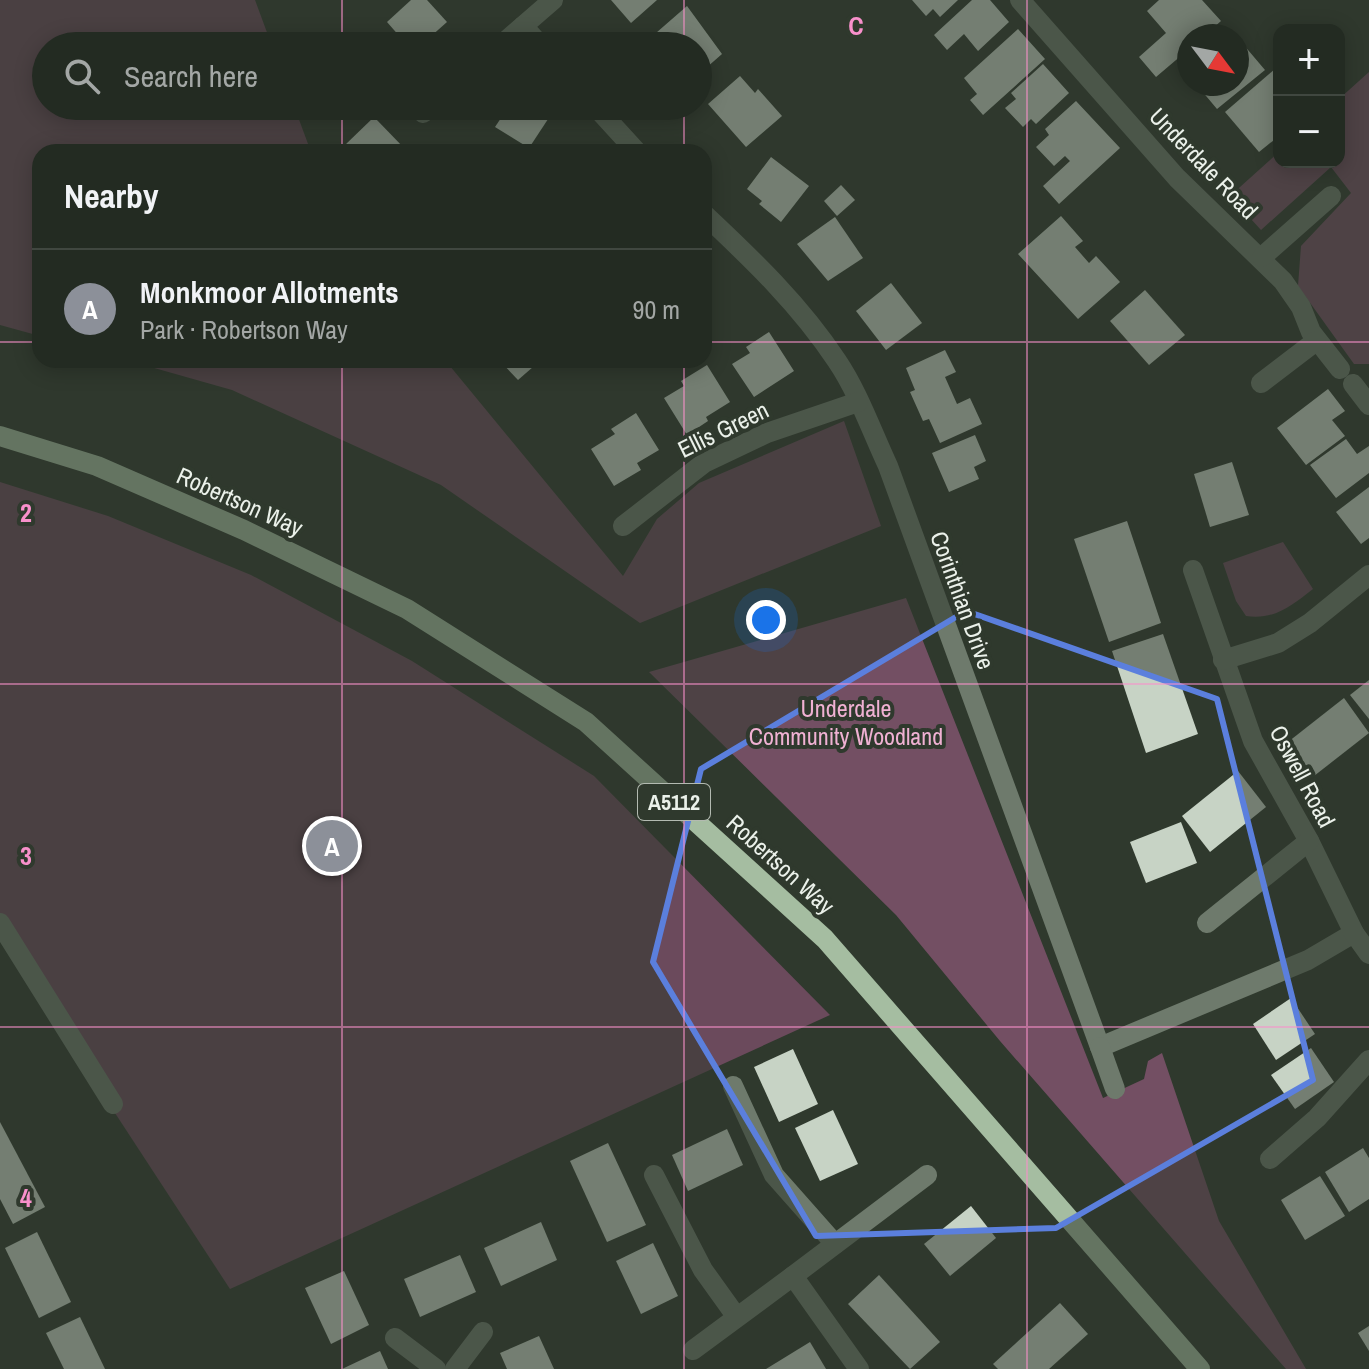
<!DOCTYPE html>
<meta charset="utf-8">
<style>
:root{--surface:#232b22;--page:#2f372f;--text:#f1f3f6;--muted:#a3a7a5;--line:#404740;--accent:#8c9099}
body{margin:0;font-family:"Archivo Narrow",sans-serif;background:var(--page);color:var(--text)}
.controls{position:absolute;right:24px;top:24px;display:grid;overflow:hidden;border-radius:16px;box-shadow:0 4px 20px #0003}
.controls button{width:72px;height:72px;display:grid;place-items:center;padding:0;border:0;border-bottom:2px solid var(--line);background:var(--surface);color:var(--text);font:40px sans-serif}
.compass{position:absolute;left:1177px;top:24px;width:72px;height:72px;border-radius:50%;background:var(--surface);box-shadow:0 4px 20px #0003;rotate:122deg}
.you{position:absolute;left:766px;top:620px;width:28px;height:28px;margin:-20px;border:6px solid #fff;border-radius:50%;background:#1a73e8;box-shadow:0 0 0 12px #1a73e833}
.badge{display:grid;place-items:center;width:52px;height:52px;border-radius:50%;background:var(--accent);color:#fff;font-size:26px;font-weight:700}
.pin{position:absolute;translate:-50% -50%;border:4px solid #fff;box-shadow:0 2px 8px #0006}
.list{margin:0;padding:0;list-style:none}
h2{display:flex;justify-content:space-between;align-items:center;height:104px;margin:0;padding:0 32px;font-size:34px}
h2 small{font-size:26px;font-weight:400;color:var(--muted)}
.list li{display:grid;grid-template-columns:52px 1fr auto;gap:24px;align-items:center;box-sizing:border-box;height:120px;padding:0 32px;border-top:2px solid var(--line)}
.list b{display:block;font-size:30px;white-space:nowrap}
.list p{margin:0;font-size:26px;white-space:nowrap;color:var(--muted)}
.list em{font-size:26px;font-style:normal;color:var(--muted)}
.icon{flex:none;width:44px;height:44px;fill:none;stroke:currentColor;stroke-width:2;stroke-linecap:round;stroke-linejoin:round}
.map{position:relative;flex:none;width:1369px;height:1369px;overflow:hidden}
.search{position:absolute;background:var(--surface);box-shadow:0 4px 20px #0003;left:32px;top:32px;width:680px;height:88px;display:flex;align-items:center;gap:20px;box-sizing:border-box;padding:0 28px;border-radius:44px;color:var(--muted);font-size:30px}
.panel{position:absolute;background:var(--surface);box-shadow:0 4px 20px #0003;left:32px;top:144px;width:680px;height:224px;border-radius:24px}
.map>svg:first-child{display:block}
</style>
<div class="map">
<svg width="1369" height="1369" viewBox="0 0 1369 1369">
<rect width="100%" height="100%" fill="#2f392d"/>
<g fill="#6b4a5c">
<path d="M0 0H255L272 46H46V106H294L311 152H40V336L0 325Z"/>
<path d="M126 360H445L623 576 657 519 699 483 844 421 881 526 640 623 441 485 232 390Z"/>
<path d="M0 482 108 516 251 575 412 661 594 776 830 1015 230 1289 0 937Z"/>
<path d="M1283 542 1313 589C1291 606 1275 620 1246 616L1236 601 1223 563Z"/>
</g>
<g fill="#734f63">
<path d="M1369 72V364H1354L1298 286 1301 246 1351 193 1331 167 1261 230 1230 196 1279 152V162H1339V99Z"/>
<path d="M906 598 1103 1098 1144 1079 1148 1061 1162 1053 1219 1221 1306 1369H1286L1000 1041 896 915 649 672Z"/>
</g>
<g fill="#c7d3c5">
<path d="M411 0H427L447 22 420 46H408L387 22Z"/>
<path d="M611 0H657L631 23Z"/>
<path d="M912 0H958L940 17 933 9 926 16Z"/>
<path d="M972 0H990L1009 22 978 51 964 34 947 50 934 35Z"/>
<path d="M1159 0H1202L1221 21 1204 36H1189V49L1156 77 1139 57 1166 33 1147 11Z"/>
<path d="M687 6 722 54 698 75V46H641Z"/>
<path d="M1018 29 1045 59 983 115 970 100 977 94 964 78Z"/>
<path d="M1237 37 1265 70 1217 109 1196 84H1237Z"/>
<path d="M334 38 371 44V46H333Z"/>
<path d="M1043 64 1069 93 1036 124 1031 119 1023 127 1005 108 1016 99 1011 93Z"/>
<path d="M1275 69 1279 73V136L1259 152 1225 112Z"/>
<path d="M740 76 755 93 758 89 782 116 746 147 708 104Z"/>
<path d="M1076 101 1120 148 1059 204 1043 186 1070 161 1065 156 1054 166 1036 147 1049 135 1045 129Z"/>
<path d="M509 106H547L554 110 529 148 495 127Z"/>
<path d="M374 117 405 149 402 152H352L345 145Z"/>
<path d="M771 157 809 186 781 222 759 204 762 201 747 189Z"/>
<path d="M841 185 855 200 837 216 824 201Z"/>
<path d="M1061 216 1083 241 1075 247 1089 263 1096 256 1120 282 1078 319 1018 254Z"/>
<path d="M835 217 863 258 828 281 797 244Z"/>
<path d="M891 283 922 323 886 350 856 311Z"/>
<path d="M1145 290 1185 335 1149 365 1110 321Z"/>
<path d="M769 332 794 371 754 397 732 364 750 353 746 347Z"/>
<path d="M945 350 956 372 945 377 957 404 970 398 982 424 940 443 929 419 923 421 910 392 915 390 906 368Z"/>
<path d="M499 360H541L518 380Z"/>
<path d="M707 365 730 402 706 417 708 421 687 435 664 398 684 386 681 381Z"/>
<path d="M1328 389 1345 411 1332 420 1345 436 1306 465 1277 428Z"/>
<path d="M636 413 659 450 637 463 641 470 614 486 591 449 615 434 611 429Z"/>
<path d="M975 435 986 461 974 467 979 479 949 492 932 453Z"/>
<path d="M1346 439 1357 454 1369 446V473L1336 498 1310 465Z"/>
<path d="M1232 462 1249 515 1210 527 1194 474Z"/>
<path d="M1369 487V538L1361 544 1336 512Z"/>
<path d="M1127 521 1161 623 1109 642 1074 539Z"/>
<path d="M1163 634 1198 734 1146 753 1112 651Z"/>
<path d="M1369 680V719L1350 695Z"/>
<path d="M1344 698 1369 733 1314 776 1288 742Z"/>
<path d="M1238 771 1266 807 1210 852 1182 816Z"/>
<path d="M1181 822 1197 863 1146 883 1130 842Z"/>
<path d="M1291 998 1315 1034 1276 1060 1253 1024Z"/>
<path d="M1311 1048 1334 1082 1295 1109 1271 1075Z"/>
<path d="M793 1049 818 1104 779 1122 754 1067Z"/>
<path d="M833 1110 858 1164 820 1181 795 1128Z"/>
<path d="M0 1122 45 1207 13 1224 0 1199Z"/>
<path d="M727 1129 743 1165 688 1191 672 1155Z"/>
<path d="M608 1143 646 1225 607 1242 570 1161Z"/>
<path d="M1363 1148 1369 1158V1199L1349 1212 1325 1172Z"/>
<path d="M1320 1176 1345 1216 1305 1240 1281 1200Z"/>
<path d="M971 1206 996 1238 950 1276 924 1244Z"/>
<path d="M541 1222 557 1260 501 1286 484 1248Z"/>
<path d="M37 1232 71 1302 39 1318 5 1248Z"/>
<path d="M653 1243 678 1296 641 1314 616 1261Z"/>
<path d="M460 1255 476 1292 420 1317 404 1279Z"/>
<path d="M344 1271 369 1325 331 1344 305 1288Z"/>
<path d="M879 1275 940 1342 910 1369 848 1304Z"/>
<path d="M1060 1303 1088 1334 1049 1369H998L993 1364Z"/>
<path d="M80 1317 105 1369H64L46 1333Z"/>
<path d="M1369 1326V1351L1358 1333Z"/>
<path d="M539 1336 554 1369H507L500 1353Z"/>
<path d="M810 1342 826 1369H766Z"/>
<path d="M380 1351 388 1369H342Z"/>
</g>
<g fill="none" stroke-linecap="round" stroke-linejoin="round">
<g stroke="#6e7a6c" stroke-width="20">
<path d="M1020 0 1177 178 1283 281 1301 307 1311 332 1340 369"/>
<path d="M523 26 553 0"/>
<path d="M500 46 523 26 541 46"/>
<path d="M595 106 637 152"/>
<path d="M423 113 431 106"/>
<path d="M704 214C752 259 800 305 837 361 858 392 872 432 888 466L1100 1047 1308 960 1354 933"/>
<path d="M1262 257 1331 196"/>
<path d="M1261 383 1316 341"/>
<path d="M1353 384 1369 405"/>
<path d="M623 526 704 463 767 433 858 402"/>
<path d="M1193 570 1253 741 1309 841 1354 933 1369 954"/>
<path d="M1223 660 1278 643 1310 623 1369 575"/>
<path d="M0 923 113 1104"/>
<path d="M1207 923 1309 841"/>
<path d="M1100 1047 1115 1089"/>
<path d="M733 1086 774 1175 835 1244"/>
<path d="M1270 1159 1317 1118 1369 1060"/>
<path d="M654 1175 703 1270 736 1316"/>
<path d="M793 1276 927 1175"/>
<path d="M395 1338 436 1369"/>
<path d="M693 1350 793 1276 859 1369"/>
<path d="M455 1369 483 1332"/>
</g>
<path stroke="#a5bda1" stroke-width="20" d="M0 436 97 466 244 530 407 609 586 722 825 939 1200 1369"/>
</g>
<path d="M0 0H1369V1369H0ZM966 611 1217 699 1313 1080 1056 1228 816 1236 653 962 701 769Z" fill="#2f392d" fill-opacity=".55" fill-rule="evenodd"/>
<path fill="none" stroke="#5b7fdd" stroke-width="6" stroke-linejoin="round" d="M966 611 1217 699 1313 1080 1056 1228 816 1236 653 962 701 769Z"/>
<path fill="none" stroke="#f890cb" stroke-width="2" stroke-opacity="0.55" d="M342 0V46M684 0V46M1027 0V1369M342 106V152M684 106V152M0 342H40M704 342H1369M342 360V1369M684 360V1369M0 684H1369M0 1027H1369"/>
<g text-anchor="middle" dominant-baseline="central" stroke-width="8" stroke-linejoin="round" paint-order="stroke">
<rect fill="#2f392d" stroke="#b3bab1" stroke-width="2" x="638" y="784" width="72" height="36" rx="6"/>
<g font-size="22" font-weight="bold" fill="#ebf1ea">
<text x="674" y="802">A5112</text>
</g>
<g font-size="24" fill="#ebf1ea" stroke="#2f392d">
<text transform="translate(1204 163) rotate(46)">Underdale Road</text>
<text transform="translate(723 429) rotate(-26)">Ellis Green</text>
<text transform="translate(240 501) rotate(24)">Robertson Way</text>
<text transform="translate(963 600) rotate(70)">Corinthian Drive</text>
<text transform="translate(1303 776) rotate(62)">Oswell Road</text>
<text transform="translate(781 864) rotate(42)">Robertson Way</text>
</g>
<g font-size="24" fill="#f0b1d3" stroke="#2f392d">
<text x="846" y="708">Underdale<tspan x="846" dy="28">Community Woodland</tspan></text>
</g>
</g>
<g font-size="26" text-anchor="middle" font-weight="bold" fill="#f890cb" stroke="#2f392d" stroke-width="8" stroke-linejoin="round" paint-order="stroke">
<text x="856" y="35">C</text>
<text x="26" y="522">2</text>
<text x="26" y="865">3</text>
<text x="26" y="1207">4</text>
</g>
</svg>
<div class="controls">
<button>+</button>
<button>−</button>
</div>
<svg class="compass" viewBox="-18 -18 36 36"><path d="M0-13l5 13h-10z" fill="#e53935"/><path d="M0 13l5-13h-10z" fill="#a3a7a5"/></svg>
<div class="you"></div>
<div class="pin badge" style="left:332px;top:846px">A</div>
<div class="search"><svg class="icon" aria-label="search" viewBox="0 0 24 24"><circle cx="10" cy="10" r="6"/><path d="M15 15l6 6"/></svg>Search here</div>
<section class="panel">
<h2>Nearby<small></small></h2>
<ul class="list">
<li><span class="badge">A</span><div><b>Monkmoor Allotments</b><p>Park · Robertson Way</p></div><em>90 m</em></li>
</ul>
</section>
</div>
